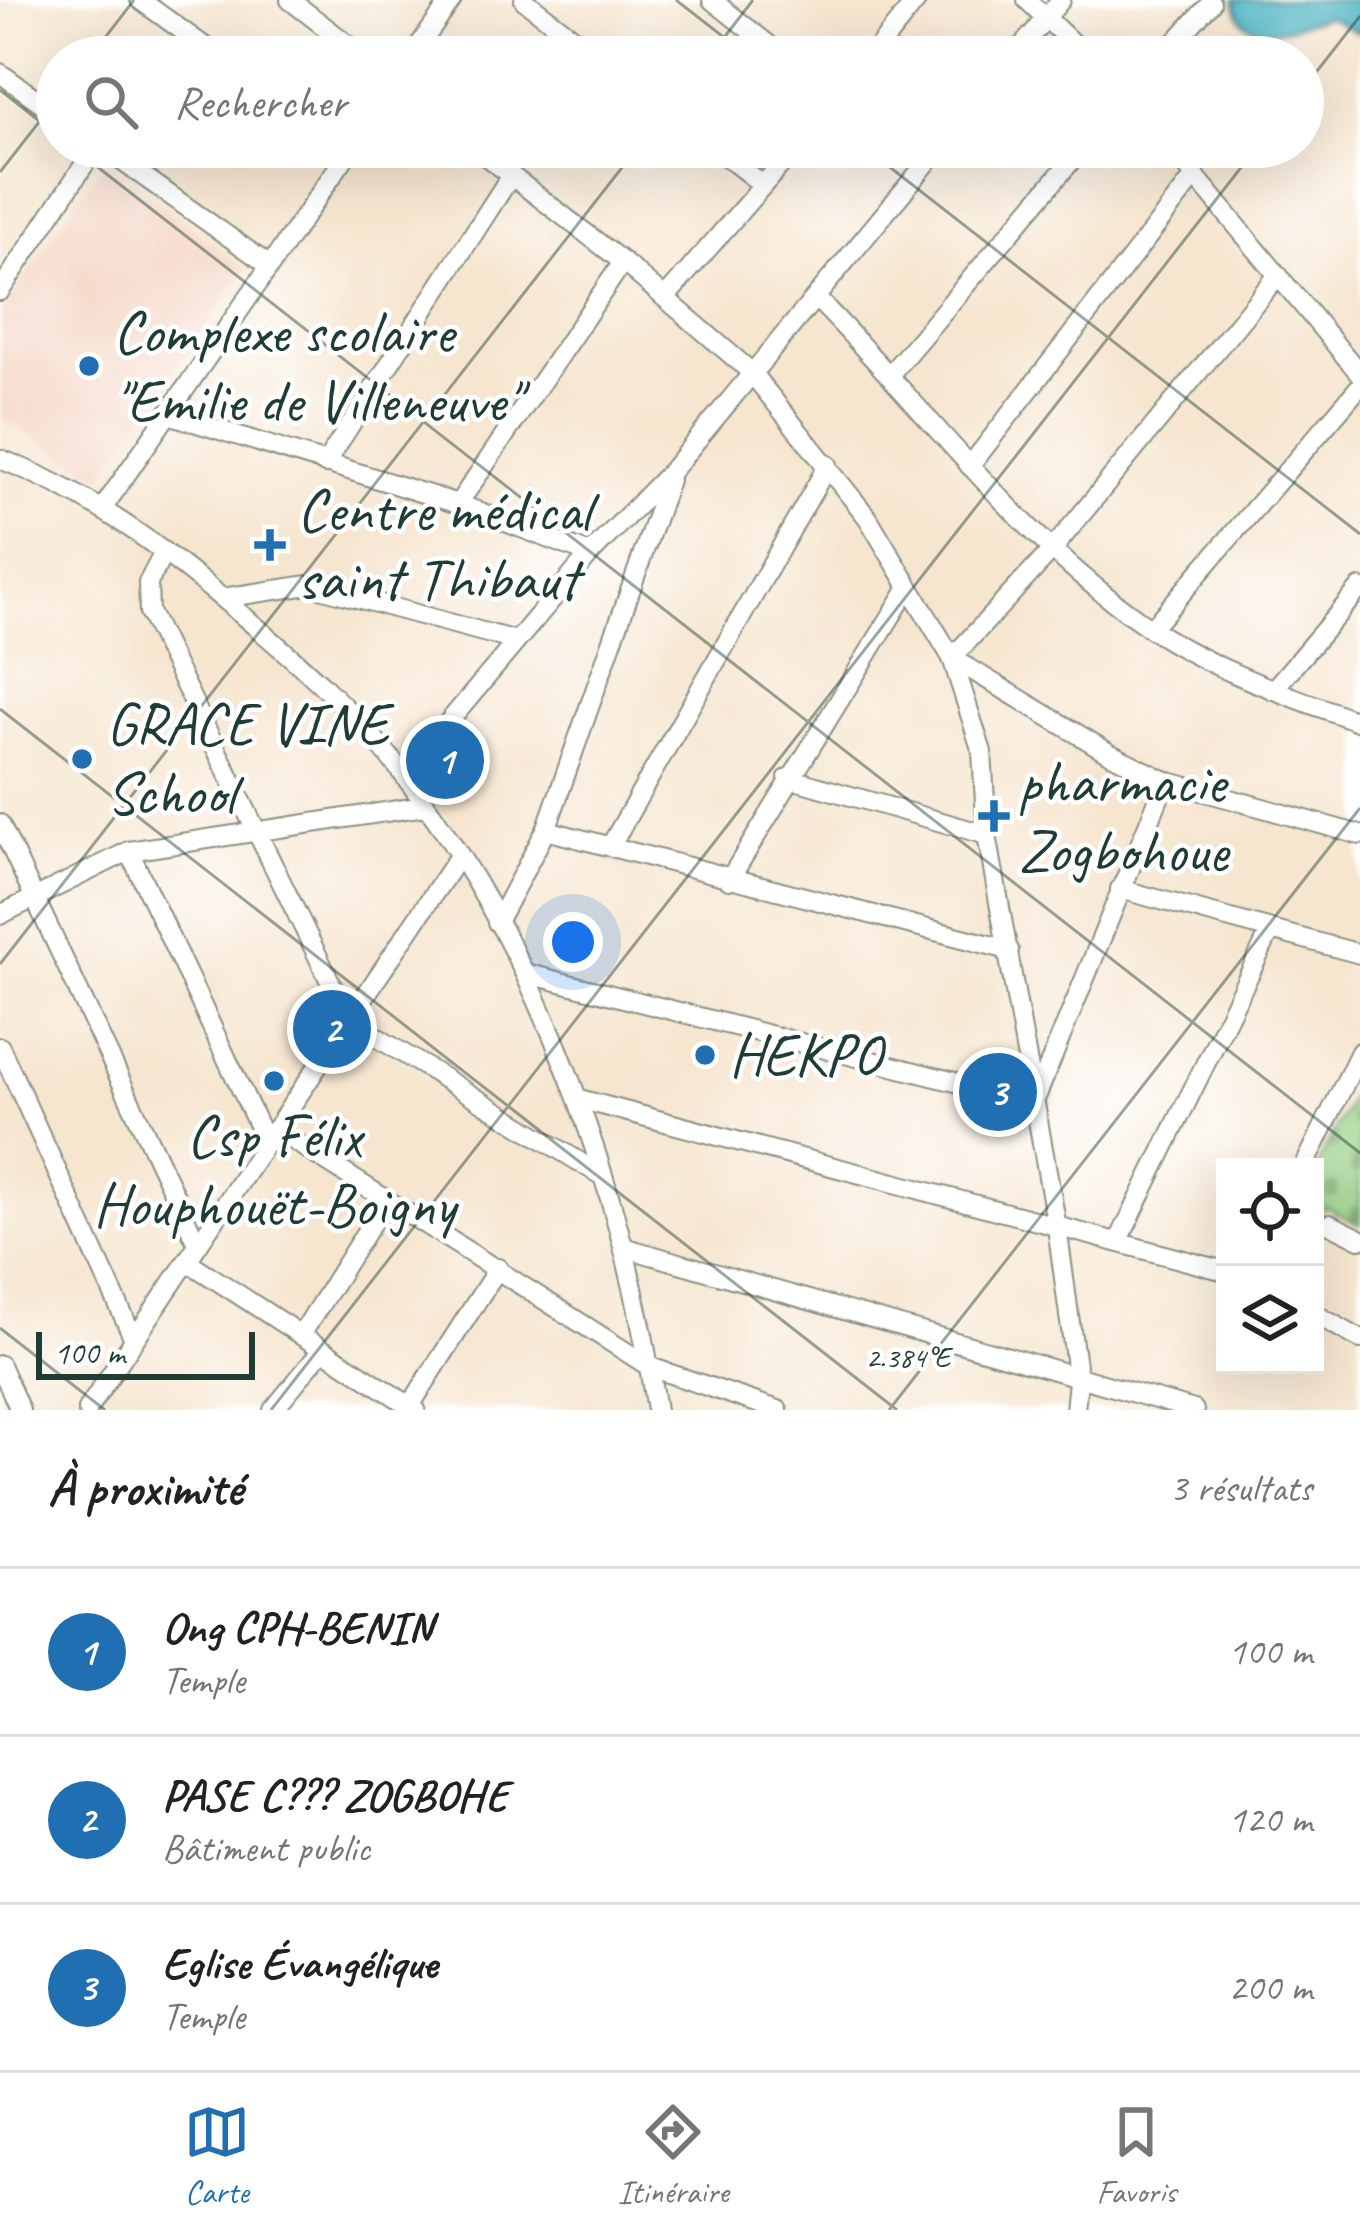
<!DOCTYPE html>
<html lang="fr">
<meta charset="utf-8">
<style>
:root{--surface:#fff;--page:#f6f6f6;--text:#222;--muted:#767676;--line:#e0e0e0;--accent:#1f6fb2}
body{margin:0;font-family:Caveat,sans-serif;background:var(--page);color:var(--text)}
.controls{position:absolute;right:36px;bottom:36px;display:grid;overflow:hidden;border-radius:0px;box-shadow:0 12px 48px #0002}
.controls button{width:108px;height:108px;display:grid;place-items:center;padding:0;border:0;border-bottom:3px solid var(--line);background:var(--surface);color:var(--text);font:60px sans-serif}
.scale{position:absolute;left:36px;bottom:30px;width:219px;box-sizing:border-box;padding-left:12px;border:6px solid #1f3d34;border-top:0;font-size:33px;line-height:42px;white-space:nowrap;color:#1f3d34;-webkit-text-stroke:9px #fff;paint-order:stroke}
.you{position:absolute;left:573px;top:942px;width:42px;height:42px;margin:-30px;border:9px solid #fff;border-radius:50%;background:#1a73e8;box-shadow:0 0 0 18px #1a73e833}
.badge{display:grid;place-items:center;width:78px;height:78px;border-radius:50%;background:var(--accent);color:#fff;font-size:39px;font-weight:700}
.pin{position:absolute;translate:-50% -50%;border:6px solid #fff;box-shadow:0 3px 12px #0006}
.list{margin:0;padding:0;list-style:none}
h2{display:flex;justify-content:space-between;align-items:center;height:156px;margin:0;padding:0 48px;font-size:51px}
h2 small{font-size:39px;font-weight:400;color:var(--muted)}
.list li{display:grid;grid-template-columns:78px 1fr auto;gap:36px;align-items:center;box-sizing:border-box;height:168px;padding:0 48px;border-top:3px solid var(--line)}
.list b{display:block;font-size:45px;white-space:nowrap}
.list p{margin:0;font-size:39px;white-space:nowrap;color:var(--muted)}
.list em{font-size:39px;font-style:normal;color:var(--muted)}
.icon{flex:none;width:66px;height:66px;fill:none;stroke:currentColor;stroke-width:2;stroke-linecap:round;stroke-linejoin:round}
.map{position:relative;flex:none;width:1360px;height:1410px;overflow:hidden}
.search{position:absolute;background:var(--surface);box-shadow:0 12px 48px #0002;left:36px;right:36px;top:36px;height:132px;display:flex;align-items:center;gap:30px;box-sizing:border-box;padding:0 42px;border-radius:66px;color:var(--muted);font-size:45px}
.sheet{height:660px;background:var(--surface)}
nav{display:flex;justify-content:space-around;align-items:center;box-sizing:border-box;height:168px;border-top:3px solid var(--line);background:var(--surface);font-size:33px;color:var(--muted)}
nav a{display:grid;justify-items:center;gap:6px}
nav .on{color:var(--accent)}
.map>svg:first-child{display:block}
</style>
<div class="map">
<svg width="1360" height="1410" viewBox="0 0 1360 1410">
<defs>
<pattern id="cemetery-stones" width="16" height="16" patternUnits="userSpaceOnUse" patternTransform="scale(3)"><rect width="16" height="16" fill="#95ce81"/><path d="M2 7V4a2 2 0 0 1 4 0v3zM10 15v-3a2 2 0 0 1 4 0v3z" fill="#79a86a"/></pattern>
</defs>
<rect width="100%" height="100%" fill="#fff"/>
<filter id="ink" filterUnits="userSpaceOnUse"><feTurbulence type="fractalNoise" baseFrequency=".00833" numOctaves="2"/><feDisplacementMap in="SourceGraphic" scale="24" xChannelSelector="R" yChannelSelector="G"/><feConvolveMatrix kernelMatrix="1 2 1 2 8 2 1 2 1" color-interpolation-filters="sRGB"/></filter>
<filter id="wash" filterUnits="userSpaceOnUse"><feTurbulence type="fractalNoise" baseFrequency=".004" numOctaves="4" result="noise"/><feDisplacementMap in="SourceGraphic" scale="48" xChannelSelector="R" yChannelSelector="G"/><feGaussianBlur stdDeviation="2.7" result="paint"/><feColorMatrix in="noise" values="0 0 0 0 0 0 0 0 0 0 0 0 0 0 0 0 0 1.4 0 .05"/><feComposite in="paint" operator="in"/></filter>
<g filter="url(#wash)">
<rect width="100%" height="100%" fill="#f6e5cf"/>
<path fill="#f4d3c1" d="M103 163 246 269 101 476 0 418V313Z"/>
<path fill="url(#cemetery-stones)" stroke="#5a865a" stroke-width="3" d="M1360 1080V1225L1324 1206 1315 1222V1169Z"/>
<path fill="#44b1c1" stroke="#32777a" stroke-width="3" d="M1234 0H1360V34L1328 17C1296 24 1241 51 1234 0Z"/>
</g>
<g filter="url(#ink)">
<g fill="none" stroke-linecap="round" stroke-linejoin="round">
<defs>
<g id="minor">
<path d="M140 0 219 57"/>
<path d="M290 0 364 57"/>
<path d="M524 0 598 57"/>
<path d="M712 0 784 57"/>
<path d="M1027 0 1087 57"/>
<path d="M411 57 452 0"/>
<path d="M871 57 917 0"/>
<path d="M1013 57 1061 0"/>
<path d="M1162 57 1211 3"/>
<path d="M0 73 57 114"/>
<path d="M102 147 270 266"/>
<path d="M474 147 623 262 750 371 868 518 952 658 982 752 987 835 1057 1227 1078 1381 1075 1410"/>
<path d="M714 147 763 185"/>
<path d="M1171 147 1360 374"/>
<path d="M0 291 96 147"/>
<path d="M665 298 796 147"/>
<path d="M816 298C926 408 1019 540 1150 628 1212 670 1290 696 1360 722"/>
<path d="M891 373 1083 147"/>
<path d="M168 414 458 504 590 554"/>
<path d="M0 459C90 493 163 548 236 610 296 660 356 712 404 775 541 954 623 1189 656 1410"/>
<path d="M325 464 510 177"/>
<path d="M970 466 1195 176"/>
<path d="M458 504 623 262"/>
<path d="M103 508 352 147"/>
<path d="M164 552 148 583 149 612 349 1020 599 1174"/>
<path d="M222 598 309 585 516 641"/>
<path d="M1151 629 1360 386"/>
<path d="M952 658 1052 550 1278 275"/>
<path d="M952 658 1109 753 1166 781 1360 835"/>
<path d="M1273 690 1360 588"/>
<path d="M404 775 590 554 672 470 940 147"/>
<path d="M788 778 987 835"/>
<path d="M0 824 198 1245"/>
<path d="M546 830 1009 950"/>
<path d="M611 845 828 465"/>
<path d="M129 851 266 1142"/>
<path d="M729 880 909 587"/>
<path d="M1120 889 1360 954"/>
<path d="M0 915 129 851 425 806"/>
<path d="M497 922 546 830 669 480"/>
<path d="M525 973 1034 1102 1166 781"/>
<path d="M0 1047 134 1339"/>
<path d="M579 1099 1225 1271"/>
<path d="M275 1129 650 1367 778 1410"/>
<path d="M1304 1167 1360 1052"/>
<path d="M1330 1224 1360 1239"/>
<path d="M1119 1240 1270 932"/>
<path d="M623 1247 1194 1410"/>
<path d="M187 1261 416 1410"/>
<path d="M1315 1314 1360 1339"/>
<path d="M301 1335 386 1200"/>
<path d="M0 1365 20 1410"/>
<path d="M410 1406 498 1268"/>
<path d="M87 1410 459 856"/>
<path d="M273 1410 322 1350"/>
</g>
</defs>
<use href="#minor" stroke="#8a9182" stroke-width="22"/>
<use href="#minor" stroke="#fff" stroke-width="18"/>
</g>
</g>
<path fill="none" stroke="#1f3d34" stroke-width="3" stroke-opacity="0.45" d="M676 0 749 57M90 57 134 0M709 57 753 0M1303 89 1360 16M0 90 57 135M72 147 1360 1153M864 147 1360 534M0 172 57 99M0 709 897 1410M0 964 638 147M0 1328 105 1410M271 1410 1257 147M889 1410 1360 808"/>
<g fill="#1f6fb2" stroke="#fff" stroke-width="4.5">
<circle cx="89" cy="366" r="12"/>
<path d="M264 527h12v12h12v12h-12v12h-12v-12h-12v-12h12z"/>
<circle cx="82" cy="759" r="12"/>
<path d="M988 798h12v12h12v12h-12v12h-12v-12h-12v-12h12z"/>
<circle cx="705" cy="1055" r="12"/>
<circle cx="274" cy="1081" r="12"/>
</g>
<g text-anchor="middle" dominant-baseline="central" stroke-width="9" stroke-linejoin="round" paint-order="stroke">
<g font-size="60" fill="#1f3d34" stroke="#fff" text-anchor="start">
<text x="113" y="332">Complexe scolaire<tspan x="113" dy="69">"Emilie de Villeneuve"</tspan></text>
<text x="297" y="510">Centre médical<tspan x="297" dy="69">saint Thibaut</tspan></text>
<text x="106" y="724">GRACE VINE<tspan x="106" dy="69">School</tspan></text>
<text x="1018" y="782">pharmacie<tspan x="1018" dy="69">Zogbohoue</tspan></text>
<text x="729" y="1055">HEKPO</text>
<text x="274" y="1136" text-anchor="middle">Csp Félix<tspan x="274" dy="69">Houphouët-Boigny</tspan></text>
</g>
</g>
<g font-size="30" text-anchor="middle" fill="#1f3d34" stroke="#fff" stroke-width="9" stroke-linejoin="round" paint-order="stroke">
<text x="908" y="1367">2.384°E</text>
</g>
</svg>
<div class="controls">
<button><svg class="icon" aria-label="locate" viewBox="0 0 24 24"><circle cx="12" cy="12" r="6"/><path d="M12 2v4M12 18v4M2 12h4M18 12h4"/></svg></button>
<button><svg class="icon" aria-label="layers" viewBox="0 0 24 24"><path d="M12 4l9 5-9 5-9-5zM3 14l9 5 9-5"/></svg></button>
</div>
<div class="scale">100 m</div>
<div class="you"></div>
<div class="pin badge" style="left:445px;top:760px">1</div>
<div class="pin badge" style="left:332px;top:1029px">2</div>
<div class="pin badge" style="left:998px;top:1092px">3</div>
<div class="search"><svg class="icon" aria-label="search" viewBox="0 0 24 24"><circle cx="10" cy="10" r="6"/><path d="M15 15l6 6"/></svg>Rechercher</div>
</div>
<section class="sheet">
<h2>À proximité<small>3 résultats</small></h2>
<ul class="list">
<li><span class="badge">1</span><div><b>Ong CPH-BENIN</b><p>Temple</p></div><em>100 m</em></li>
<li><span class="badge">2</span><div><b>PASE C??? ZOGBOHE</b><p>Bâtiment public</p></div><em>120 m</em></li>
<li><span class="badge">3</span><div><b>Eglise Évangélique</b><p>Temple</p></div><em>200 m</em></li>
</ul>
</section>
<nav>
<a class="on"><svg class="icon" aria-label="map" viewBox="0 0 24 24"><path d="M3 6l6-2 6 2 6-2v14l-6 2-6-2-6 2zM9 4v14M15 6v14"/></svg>Carte</a>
<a><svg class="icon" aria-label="directions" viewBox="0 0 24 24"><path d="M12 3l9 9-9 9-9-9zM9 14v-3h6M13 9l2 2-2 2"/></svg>Itinéraire</a>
<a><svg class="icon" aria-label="saved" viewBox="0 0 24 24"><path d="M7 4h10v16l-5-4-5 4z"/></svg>Favoris</a>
</nav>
